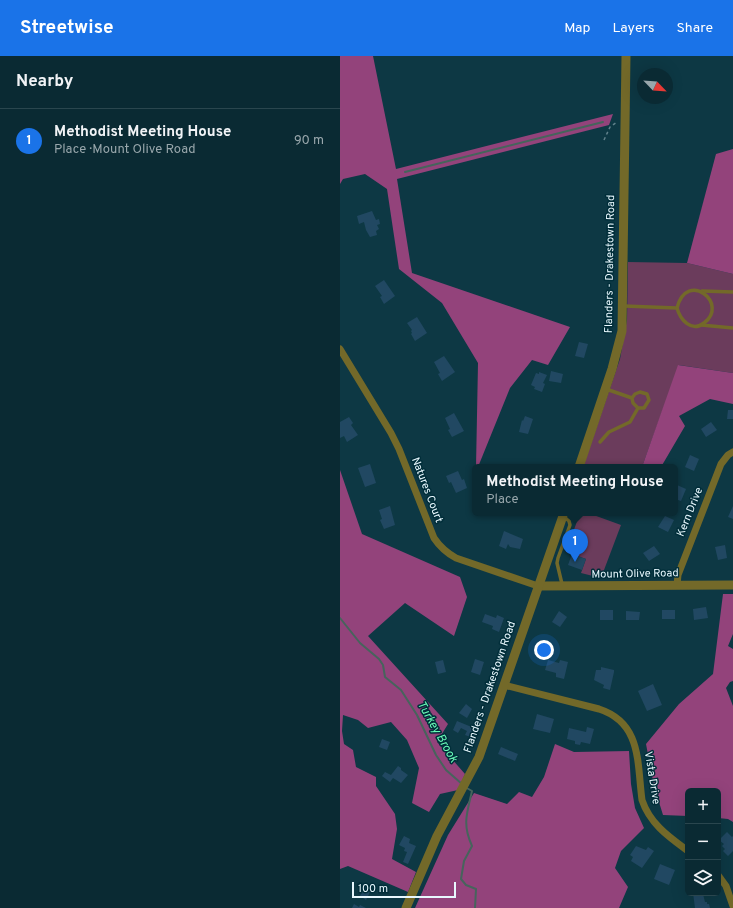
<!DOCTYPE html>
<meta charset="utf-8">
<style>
:root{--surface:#0a2a33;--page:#18363f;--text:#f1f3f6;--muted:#99a7ac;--line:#2a464e;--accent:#1a73e8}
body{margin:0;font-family:Overpass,sans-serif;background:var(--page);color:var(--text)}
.controls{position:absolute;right:12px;bottom:12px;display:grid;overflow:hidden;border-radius:6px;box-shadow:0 4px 16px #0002}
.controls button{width:36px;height:36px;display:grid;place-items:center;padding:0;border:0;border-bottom:1px solid var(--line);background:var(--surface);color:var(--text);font:20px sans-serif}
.compass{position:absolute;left:297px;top:12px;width:36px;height:36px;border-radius:50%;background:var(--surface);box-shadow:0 4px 16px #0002;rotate:115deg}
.scale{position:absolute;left:12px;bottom:10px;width:104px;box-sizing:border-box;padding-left:4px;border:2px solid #e8f8fe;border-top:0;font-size:11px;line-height:14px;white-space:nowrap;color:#e8f8fe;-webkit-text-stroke:3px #012e3a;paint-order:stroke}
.you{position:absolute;left:204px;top:594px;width:14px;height:14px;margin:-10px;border:3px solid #fff;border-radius:50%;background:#1a73e8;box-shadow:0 0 0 6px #1a73e833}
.badge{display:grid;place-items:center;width:26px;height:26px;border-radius:50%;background:var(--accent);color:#fff;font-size:13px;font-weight:700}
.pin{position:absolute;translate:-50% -33px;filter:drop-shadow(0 1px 2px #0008)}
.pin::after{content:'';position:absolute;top:21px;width:14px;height:12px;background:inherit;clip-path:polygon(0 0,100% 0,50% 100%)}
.popup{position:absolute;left:132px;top:408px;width:206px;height:52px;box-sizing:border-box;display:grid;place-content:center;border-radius:6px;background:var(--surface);filter:drop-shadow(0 1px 3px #0005);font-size:13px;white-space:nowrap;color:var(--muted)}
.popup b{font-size:15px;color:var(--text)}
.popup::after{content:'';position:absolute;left:50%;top:100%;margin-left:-8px;border:8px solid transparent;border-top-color:var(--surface)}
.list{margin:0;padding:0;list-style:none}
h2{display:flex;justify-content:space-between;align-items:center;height:52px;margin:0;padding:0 16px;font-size:17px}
h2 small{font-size:13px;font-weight:400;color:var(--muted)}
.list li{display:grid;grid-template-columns:26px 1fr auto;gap:12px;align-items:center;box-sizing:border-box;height:64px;padding:0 16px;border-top:1px solid var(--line)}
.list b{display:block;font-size:15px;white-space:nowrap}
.list p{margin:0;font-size:13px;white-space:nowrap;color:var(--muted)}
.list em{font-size:13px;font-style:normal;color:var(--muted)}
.icon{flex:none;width:22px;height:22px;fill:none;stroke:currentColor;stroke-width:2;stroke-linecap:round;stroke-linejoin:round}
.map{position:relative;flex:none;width:393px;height:852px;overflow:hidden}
header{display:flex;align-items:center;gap:24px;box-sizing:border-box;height:56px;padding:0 20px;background:var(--accent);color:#fff}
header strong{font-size:19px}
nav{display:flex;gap:22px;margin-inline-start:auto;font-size:14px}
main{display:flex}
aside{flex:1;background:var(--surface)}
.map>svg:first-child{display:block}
</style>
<header>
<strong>Streetwise</strong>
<nav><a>Map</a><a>Layers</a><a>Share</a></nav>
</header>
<main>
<aside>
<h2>Nearby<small></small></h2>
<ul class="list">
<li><span class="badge">1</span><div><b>Methodist Meeting House</b><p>Place · Mount Olive Road</p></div><em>90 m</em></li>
</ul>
</aside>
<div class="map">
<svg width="393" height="852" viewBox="0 0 393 852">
<rect width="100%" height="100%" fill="#0d3844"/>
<g fill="#6b3c5c">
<path d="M288 206 347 207 393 218V317L339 309 302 411H243L280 303 287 264Z"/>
<path d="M240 457H248L281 469 261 522 241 517 246 503 226 496Z"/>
</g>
<g fill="#93437b">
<path d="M0 0H33L56 113 273 58 269 69 57 123 72 217 230 271 208 309 192 304 170 332 138 411H136L138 307 102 247 59 213 47 133 25 118 3 123 0 128Z"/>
<path d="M393 93V218L347 207 376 98Z"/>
<path d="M338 309 393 317V348L370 343 339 360 345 370 321 411H302Z"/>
<path d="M0 414 22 478 120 521 127 541 114 580 65 547 28 580 108 668 97 686 125 718 118 734 100 738 89 756 72 747 79 712 67 684 51 666 28 672 18 664 3 659 2 675 4 688 13 694 16 711 36 721V730L55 758 57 773 52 803 76 816 68 836 8 810 0 813Z"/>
<path d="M383 538H393V578L388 590 393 593V625L390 626 386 632 393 650V766L388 763 378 762V735H348V760L323 759 314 730 306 688 339 648 373 618Z"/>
<path d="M215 688 234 696 289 695 291 728 295 752 304 772 281 795 275 812 288 831 279 852H75L108 779 134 737 167 748 179 736 192 741 204 721Z"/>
</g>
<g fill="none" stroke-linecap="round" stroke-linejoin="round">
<g stroke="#46645c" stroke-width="2">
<path d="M65 116 263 66"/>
<path d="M0 562 20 587 39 603 43 609 45 621 61 634 77 659 96 699 106 714 122 728"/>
<path d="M125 731 132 735C127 757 122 768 132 790L124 805 121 823 126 829 136 833 135 852"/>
</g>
</g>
<g fill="#214862">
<path d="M32 155 36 164 39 163 40 168 37 169 39 173 36 175 37 179 30 181 26 174 24 166 19 168 17 160Z"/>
<path d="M44 224 55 240 44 248 40 241 42 240 35 230Z"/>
<path d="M77 261 87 277 75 285 71 278 72 277 71 275 72 274 67 267Z"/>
<path d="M239 286 248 288 244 302 235 300Z"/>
<path d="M104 300 115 316 102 325 98 318 100 317 94 306Z"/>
<path d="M211 315 223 318 221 327 209 325Z"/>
<path d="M199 316 207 319 203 327 205 328 202 336 194 333 195 331 191 329 196 317 199 318Z"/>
<path d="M388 354H393V363H387Z"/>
<path d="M114 357 124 375 112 381 108 374 110 373 105 362Z"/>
<path d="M185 360 193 363 188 378 179 376 182 364 183 365Z"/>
<path d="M9 361 13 367 11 369 18 379 7 386 4 380 0 382V366Z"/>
<path d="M371 366 377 374 366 381 361 373Z"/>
<path d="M350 399 359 403 354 415 345 411Z"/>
<path d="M30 408 36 427 25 431 18 412Z"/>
<path d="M118 415 122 424 124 423 127 432 116 437 111 426 109 427 106 420Z"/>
<path d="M337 429 346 433 341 445 335 443V434Z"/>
<path d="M50 450 55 469 44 473 40 464 42 463 39 454Z"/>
<path d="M393 450V463L388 461Z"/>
<path d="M325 460 334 464 328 476 318 471Z"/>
<path d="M164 475 183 483 180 493 170 491 168 488 166 493 159 490Z"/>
<path d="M385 489 387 502 378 504 375 491Z"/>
<path d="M314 490 320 498 309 505 303 497Z"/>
<path d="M232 498 246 503 242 514 228 509Z"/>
<path d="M366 551 368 562 354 564 353 553Z"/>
<rect x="260" y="554" width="13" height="10"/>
<rect x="322" y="554" width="13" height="9"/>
<path d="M219 555 227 561 220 571 212 566Z"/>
<path d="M286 555 300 556 299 564H286Z"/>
<path d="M145 558 156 562 157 559 164 562 159 576 152 573 153 570 142 566Z"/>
<path d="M135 603 144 606 140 619 131 616Z"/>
<path d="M103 604 106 616 98 618 95 606Z"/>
<path d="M208 604 219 607 220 604 228 606 224 623 216 621V617L205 614Z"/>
<path d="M261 611 274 614V616L270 634 263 632 264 629 254 624 256 614H261Z"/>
<path d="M313 628 322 649 307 655 298 635Z"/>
<path d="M126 648 132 653 127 662 119 657Z"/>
<path d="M197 658 214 663 210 677 193 673Z"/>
<path d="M117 665 134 672 132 675 136 676 133 682 125 679 127 675 121 672 118 677 113 674Z"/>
<path d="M247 671 254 673 250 688 241 686 240 689 235 688V685L227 683 229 672 246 676Z"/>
<path d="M42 683 50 686 47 694 39 691Z"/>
<path d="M161 691 178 698 175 705 158 698Z"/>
<path d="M58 710 61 712V714L68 719 61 727 53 722 50 726 42 720 45 716 51 719Z"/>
<path d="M387 776 392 781 393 780V795L388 800 383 795 385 793 382 790 384 788 379 784Z"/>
<path d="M64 780 70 783 69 787 76 790 68 808 63 806 67 796 64 795 65 792 59 789Z"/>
<path d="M296 790 306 794 308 791 314 795 302 812 291 805 293 801 290 799Z"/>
<path d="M320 808 335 814 329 829 314 823Z"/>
<path d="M25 830 31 834 26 844 20 840Z"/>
<path d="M353 837 363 838 365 846H367V848H369L370 852H355Z"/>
<path d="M14 848 19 851 20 849 26 852H12Z"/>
</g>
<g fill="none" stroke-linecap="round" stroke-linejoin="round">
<path stroke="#60818b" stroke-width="1.5" stroke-dasharray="3 3" stroke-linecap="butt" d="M264 84 270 71 277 66"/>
<g stroke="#736929" stroke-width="3.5">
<path d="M362 235 393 236"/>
<path d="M284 250 337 252C340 263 351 277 364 267 390 248 347 213 337 252"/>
<path d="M361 269 393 272"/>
<path d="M266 333 292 342 293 347 298 352H304L309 344 307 338 300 336 295 338 292 342"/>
<path d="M260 386 269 376 290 366 298 352"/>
<path d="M222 528 217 507 218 502 230 469 229 465 224 461"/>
</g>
<g stroke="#736929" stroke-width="7">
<path d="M0 293 51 377 59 393 94 482C100 491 107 497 116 502L198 530"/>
<path d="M337 529 338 519 381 408 388 399 393 396"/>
<path d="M164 629 259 653C302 667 297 707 302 744 310 768 329 781 348 795"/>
<path d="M378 819 386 830 393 850"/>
</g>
<g stroke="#736929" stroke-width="9">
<path d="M239 411 272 313 282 275 286 0"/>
<path d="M198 530 393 529"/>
<path d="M66 852 97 780 139 701 224 457"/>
</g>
</g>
<g text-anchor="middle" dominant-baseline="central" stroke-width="3" stroke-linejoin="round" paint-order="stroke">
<g font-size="11" fill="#e8f8fe" stroke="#012e3a">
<text transform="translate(270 208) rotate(-89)">Flanders - Drakestown Road</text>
<text transform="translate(87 434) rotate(69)">Natures Court</text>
<text transform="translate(350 456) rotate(-68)">Kern Drive</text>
<text transform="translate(295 518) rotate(-1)">Mount Olive Road</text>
<text transform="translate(150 631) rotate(-71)">Flanders - Drakestown Road</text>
<text transform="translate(312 722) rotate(81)">Vista Drive</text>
</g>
<g font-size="12" font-style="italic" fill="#6afcb8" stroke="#012e3a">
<text transform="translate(97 676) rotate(60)">Turkey Brook</text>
</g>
</g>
</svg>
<div class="controls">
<button>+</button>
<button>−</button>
<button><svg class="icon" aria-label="layers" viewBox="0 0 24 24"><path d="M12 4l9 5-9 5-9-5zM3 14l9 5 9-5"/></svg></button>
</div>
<svg class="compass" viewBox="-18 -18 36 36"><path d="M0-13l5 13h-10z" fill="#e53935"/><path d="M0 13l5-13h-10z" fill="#99a7ac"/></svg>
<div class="scale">100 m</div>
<div class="you"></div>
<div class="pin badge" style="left:235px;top:506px">1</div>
<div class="popup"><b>Methodist Meeting House</b>Place</div>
</div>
</main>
